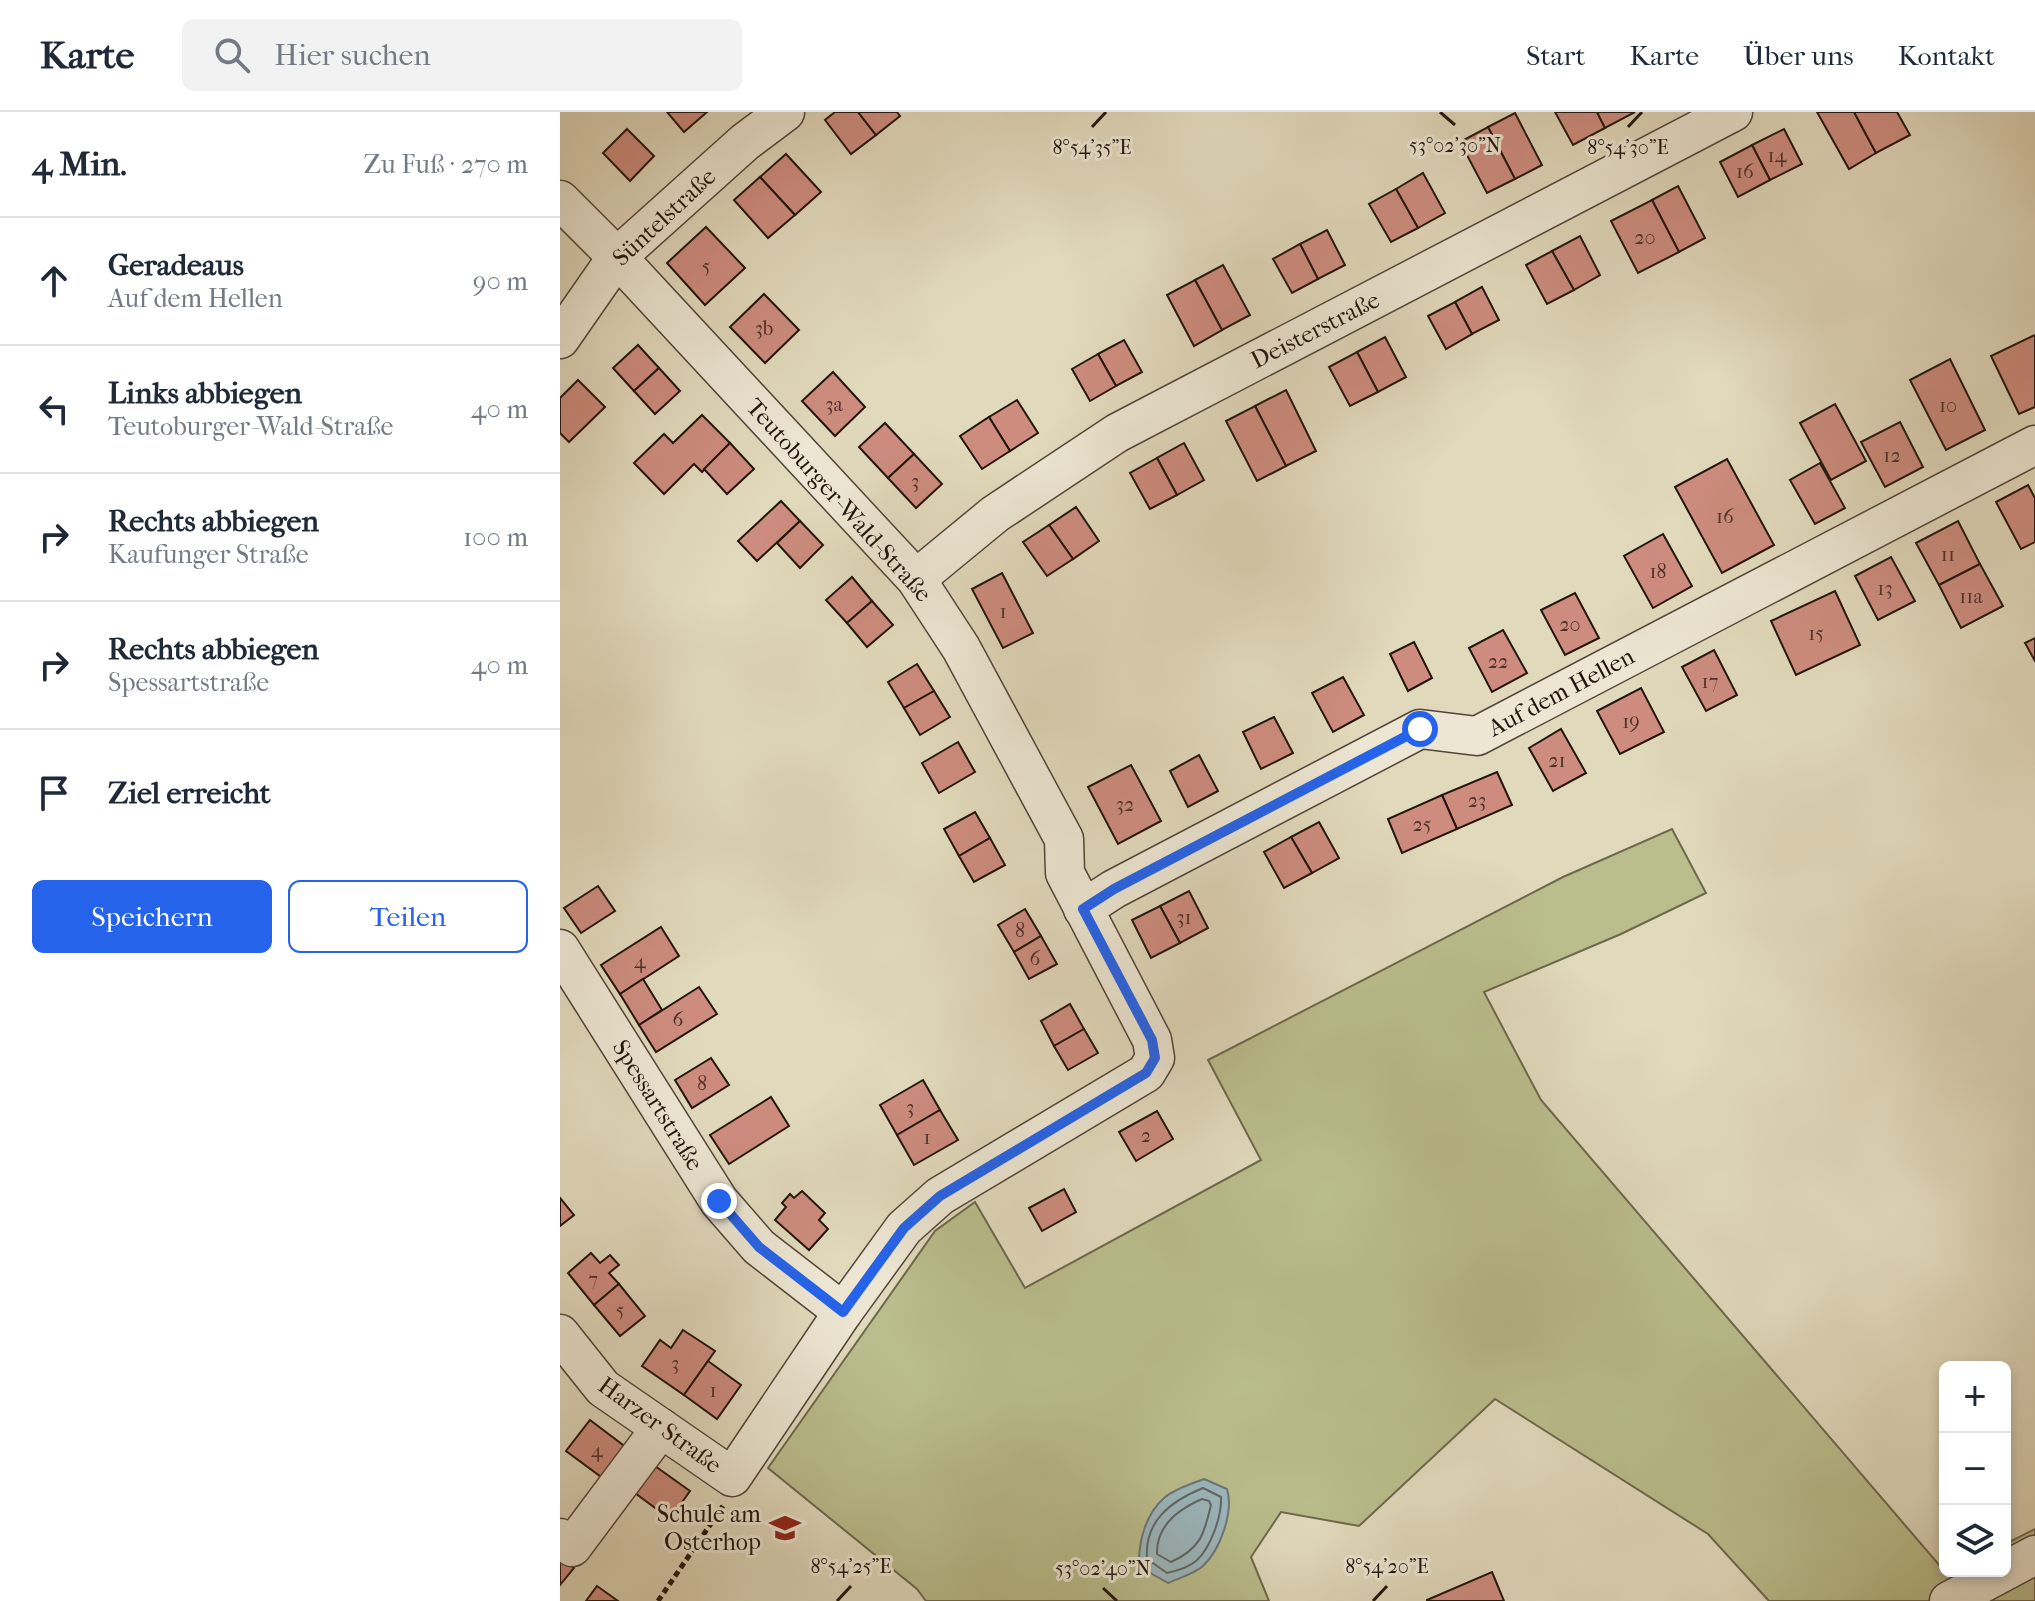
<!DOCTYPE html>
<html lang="de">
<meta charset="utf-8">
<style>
:root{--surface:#fff;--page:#f2f2f3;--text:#1f2937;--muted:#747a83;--line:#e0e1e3;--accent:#2563eb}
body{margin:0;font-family:"IM FELL French Canon",serif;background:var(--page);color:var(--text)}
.controls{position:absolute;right:24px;bottom:24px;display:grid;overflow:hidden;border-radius:12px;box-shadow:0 4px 12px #0003}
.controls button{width:72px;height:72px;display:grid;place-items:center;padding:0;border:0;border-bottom:2px solid var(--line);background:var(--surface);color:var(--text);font:40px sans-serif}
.stop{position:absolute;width:24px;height:24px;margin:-18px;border:6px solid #2563eb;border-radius:50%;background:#fff}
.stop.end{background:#2563eb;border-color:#fff;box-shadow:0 2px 8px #0008}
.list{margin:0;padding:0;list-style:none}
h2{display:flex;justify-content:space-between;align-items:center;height:104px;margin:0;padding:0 32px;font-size:34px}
h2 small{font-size:26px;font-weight:400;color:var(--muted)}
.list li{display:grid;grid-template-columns:52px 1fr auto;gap:24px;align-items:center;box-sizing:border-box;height:128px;padding:0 32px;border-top:2px solid var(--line)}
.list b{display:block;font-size:30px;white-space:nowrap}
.list p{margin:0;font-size:26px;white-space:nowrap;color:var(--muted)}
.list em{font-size:26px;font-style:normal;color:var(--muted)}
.actions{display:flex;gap:16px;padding:24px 32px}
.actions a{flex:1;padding:18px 0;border:2px solid var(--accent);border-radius:12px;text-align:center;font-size:28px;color:var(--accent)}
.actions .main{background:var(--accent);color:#fff}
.icon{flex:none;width:44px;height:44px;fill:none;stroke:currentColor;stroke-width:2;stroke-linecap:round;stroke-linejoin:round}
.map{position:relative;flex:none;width:1475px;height:1489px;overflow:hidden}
header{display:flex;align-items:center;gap:48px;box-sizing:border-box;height:112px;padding:0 40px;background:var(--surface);border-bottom:2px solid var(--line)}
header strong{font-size:38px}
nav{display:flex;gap:44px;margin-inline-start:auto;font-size:28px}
.search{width:560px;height:72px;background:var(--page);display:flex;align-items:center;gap:20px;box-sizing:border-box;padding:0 28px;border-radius:12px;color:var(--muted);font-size:30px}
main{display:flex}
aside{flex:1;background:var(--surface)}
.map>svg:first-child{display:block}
</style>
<header>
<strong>Karte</strong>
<div class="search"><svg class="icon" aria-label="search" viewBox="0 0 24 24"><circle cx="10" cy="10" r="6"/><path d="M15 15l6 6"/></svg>Hier suchen</div>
<nav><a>Start</a><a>Karte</a><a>Über uns</a><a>Kontakt</a></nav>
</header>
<main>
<aside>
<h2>4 Min.<small>Zu Fuß · 270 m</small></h2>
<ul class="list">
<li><svg class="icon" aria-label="ahead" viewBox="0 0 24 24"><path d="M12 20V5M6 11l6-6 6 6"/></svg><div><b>Geradeaus</b><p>Auf dem Hellen</p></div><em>90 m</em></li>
<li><svg class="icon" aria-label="left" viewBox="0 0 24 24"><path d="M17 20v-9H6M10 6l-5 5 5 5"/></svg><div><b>Links abbiegen</b><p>Teutoburger-Wald-Straße</p></div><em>40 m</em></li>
<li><svg class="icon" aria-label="right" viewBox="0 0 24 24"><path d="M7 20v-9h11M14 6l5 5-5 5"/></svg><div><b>Rechts abbiegen</b><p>Kaufunger Straße</p></div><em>100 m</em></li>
<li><svg class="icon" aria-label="right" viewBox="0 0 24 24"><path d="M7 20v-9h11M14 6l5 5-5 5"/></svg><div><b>Rechts abbiegen</b><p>Spessartstraße</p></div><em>40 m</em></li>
<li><svg class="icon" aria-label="arrive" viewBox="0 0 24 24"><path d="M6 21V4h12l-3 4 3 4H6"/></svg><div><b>Ziel erreicht</b></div></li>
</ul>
<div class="actions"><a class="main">Speichern</a><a>Teilen</a></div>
</aside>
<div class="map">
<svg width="1475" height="1489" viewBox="0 0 1475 1489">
<rect width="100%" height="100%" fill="#e1d9bc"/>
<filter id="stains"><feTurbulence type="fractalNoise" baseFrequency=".0025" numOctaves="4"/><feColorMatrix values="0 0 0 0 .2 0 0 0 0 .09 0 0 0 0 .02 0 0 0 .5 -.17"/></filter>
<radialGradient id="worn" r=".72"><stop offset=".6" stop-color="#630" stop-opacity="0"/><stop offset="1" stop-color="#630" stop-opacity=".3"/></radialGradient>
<path fill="#babd8c" stroke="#6e684d" stroke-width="2" d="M1112 717 1146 781 1061 822 924 880 981 988 1386 1461 1445 1459V1432L1475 1417V1489H1209L1148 1422 935 1287 799 1414 721 1400 691 1445 709 1489H366L357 1477 208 1356 375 1119 415 1090 465 1176 701 1048 648 948 1003 765Z"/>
<path fill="#9bb7bd" stroke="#6b7677" stroke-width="2" d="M644 1367 667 1377C674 1400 660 1438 643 1454 634 1462 619 1466 608 1471L592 1462 579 1450C579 1428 586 1402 604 1386 614 1377 631 1372 644 1367Z"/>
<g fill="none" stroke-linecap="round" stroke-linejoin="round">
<g stroke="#5f6666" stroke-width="2">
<path d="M643 1376 661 1385C662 1403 651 1436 636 1449 629 1455 616 1459 607 1461L587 1447C584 1409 611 1389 643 1376Z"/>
<path d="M642 1387 649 1389 651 1393C644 1423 640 1437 611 1450L597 1442C596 1414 619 1397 642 1387Z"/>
</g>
</g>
<g fill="#cd8c7e" stroke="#23140e" stroke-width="2">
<path d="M107 0H147L124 20Z"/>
<path d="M275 0H298L316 23 291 42 265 8Z"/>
<path d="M298 0H337L340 4 316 23Z"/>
<path d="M995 0H1037L1045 16 1013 33Z"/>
<path d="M1037 0H1075L1045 16Z"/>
<path d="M1257 0H1294L1316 41 1289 57Z"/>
<path d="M1294 0H1337L1350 23 1316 41Z"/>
<path d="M955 1 982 53 955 67 928 15Z"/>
<path d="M928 15 955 67 927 81 900 30Z"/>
<path d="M67 17 94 44 70 69 43 41Z"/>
<path d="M1224 17 1242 52 1210 68 1192 33Z"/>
<path d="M1192 33 1210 68 1178 85 1160 50Z"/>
<path d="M226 42 261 80 235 103 200 65Z"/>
<path d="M863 61 885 101 858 116 836 77Z"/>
<path d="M200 65 235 103 208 126 174 88Z"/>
<path d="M1118 74 1145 126 1119 140 1092 88Z"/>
<path d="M836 77 858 116 831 130 809 92Z"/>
<path d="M1092 88 1119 140 1078 161 1051 109Z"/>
<path d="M146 115 185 156 145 193 107 151Z"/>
<path d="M767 118 785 153 758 167 740 132Z"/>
<path d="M1020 124 1040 163 1014 178 992 139Z"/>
<path d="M740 132 758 167 732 181 713 147Z"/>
<path d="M992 139 1014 178 987 192 966 153Z"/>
<path d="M663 153 690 203 662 218 635 168Z"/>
<path d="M635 168 662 218 634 234 607 183Z"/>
<path d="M922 175 939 208 912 222 895 190Z"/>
<path d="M204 182 239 218 205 251 170 215Z"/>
<path d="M895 190 912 222 886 237 868 204Z"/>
<path d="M1475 223V295L1459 302 1431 244Z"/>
<path d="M825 225 846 265 818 280 797 240Z"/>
<path d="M564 228 582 260 556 274 538 242Z"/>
<path d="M78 233 99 256 74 279 53 256Z"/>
<path d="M797 240 818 280 790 294 769 255Z"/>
<path d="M538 242 556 274 530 289 512 257Z"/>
<path d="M1390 247 1425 318 1386 338 1350 268Z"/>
<path d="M99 256 120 279 95 302 74 279Z"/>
<path d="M273 260 305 295 275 324 242 289Z"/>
<path d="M18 268 45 295 9 330 0 321V286Z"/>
<path d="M726 278 756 339 726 354 695 294Z"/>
<path d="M457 288 478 321 450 339 429 305Z"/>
<path d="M1275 292 1306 349 1271 368 1240 311Z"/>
<path d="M695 294 726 354 697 369 666 309Z"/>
<path d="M142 303 170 331 142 360 134 352 104 382 74 351 104 322 113 331Z"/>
<path d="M429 305 450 339 422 357 400 324Z"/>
<path d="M1340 310 1363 355 1325 375 1301 330Z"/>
<path d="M325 311 354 342 328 366 299 335Z"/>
<path d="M170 331 194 357 167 382 144 357Z"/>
<path d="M624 331 644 368 617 383 597 346Z"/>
<path d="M354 342 382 372 356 396 328 366Z"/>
<path d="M597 346 617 383 590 397 570 361Z"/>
<path d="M1167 347 1214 433 1162 461 1115 375Z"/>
<path d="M1260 351 1285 396 1255 412 1230 368Z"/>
<path d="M1468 373 1475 386V430L1461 437 1436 390Z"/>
<path d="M221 389 240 409 197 449 178 429Z"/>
<path d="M516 395 539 429 513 447 489 413Z"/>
<path d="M240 409 263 433 240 456 217 431Z"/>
<path d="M1398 409 1420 452 1379 473 1356 431Z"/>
<path d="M489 413 513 447 487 464 463 430Z"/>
<path d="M1103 422 1132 474 1093 496 1064 444Z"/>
<path d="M1331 445 1355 489 1318 508 1295 464Z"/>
<path d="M1420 452 1443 494 1401 516 1379 473Z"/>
<path d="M442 461 473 521 443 536 412 477Z"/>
<path d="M292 465 312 489 287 511 266 488Z"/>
<path d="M1275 479 1300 533 1236 563 1211 509Z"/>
<path d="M1015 481 1039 526 1005 543 981 498Z"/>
<path d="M312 489 333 513 307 535 287 511Z"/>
<path d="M943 518 967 561 932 580 909 536Z"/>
<path d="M1475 526V549L1465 531Z"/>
<path d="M854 530 872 566 848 579 830 542Z"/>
<path d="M1154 538 1177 583 1146 599 1122 555Z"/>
<path d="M357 552 374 579 344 596 328 570Z"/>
<path d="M783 565 804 603 773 620 752 581Z"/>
<path d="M1081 576 1104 620 1060 642 1037 599Z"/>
<path d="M374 579 390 605 360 623 344 596Z"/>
<path d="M714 605 733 641 701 657 683 620Z"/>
<path d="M1001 617 1026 661 993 679 969 636Z"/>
<path d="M398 630 415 660 379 681 362 651Z"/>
<path d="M639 643 658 679 628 695 610 659Z"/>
<path d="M571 653 601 709 558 732 528 675Z"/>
<path d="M937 660 952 693 897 717 882 683Z"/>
<path d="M882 683 897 717 842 741 828 707Z"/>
<path d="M415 700 430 726 399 744 384 717Z"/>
<path d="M759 710 779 746 752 761 731 725Z"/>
<path d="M731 725 752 761 724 776 704 740Z"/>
<path d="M430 726 445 753 414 770 399 744Z"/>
<path d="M38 774 55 799 21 821 4 796Z"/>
<path d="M629 779 648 816 620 831 600 794Z"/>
<path d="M600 794 620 831 591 846 572 808Z"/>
<path d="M465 797 481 824 454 840 438 813Z"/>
<path d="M101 815 119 844 60 882 41 853Z"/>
<path d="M481 824 497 852 469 867 454 840Z"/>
<path d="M83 867 102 898 79 913 60 882Z"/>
<path d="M139 875 157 902 96 940 79 913Z"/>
<path d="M510 892 524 917 494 934 481 909Z"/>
<path d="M524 917 538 941 508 958 494 934Z"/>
<path d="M151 946 169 973 132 996 115 968Z"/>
<path d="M363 968 380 998 337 1023 320 993Z"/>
<path d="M211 985 229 1014 169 1052 150 1023Z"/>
<path d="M380 998 398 1028 354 1053 337 1023Z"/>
<path d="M597 999 613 1027 576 1049 559 1020Z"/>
<path d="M504 1077 516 1100 482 1119 469 1096Z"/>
<path d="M242 1079 265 1101 259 1108 268 1117 249 1138 215 1108 226 1095 222 1091 230 1082 234 1086Z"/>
<path d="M0 1086 14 1103 0 1114Z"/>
<path d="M31 1141 40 1151 50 1143 59 1153 49 1161 59 1172 34 1193 8 1161Z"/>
<path d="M59 1172 85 1204 60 1224 34 1193Z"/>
<path d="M123 1218 155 1239 124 1283 82 1254 100 1228 111 1236Z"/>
<path d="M148 1249 181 1273 157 1307 124 1283Z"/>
<path d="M30 1308 67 1336 44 1367 6 1339Z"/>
<path d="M95 1354 130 1379 110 1407 75 1381Z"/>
<path d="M0 1445 14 1456 0 1473Z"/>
<path d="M932 1460 944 1489H867V1488Z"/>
<path d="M37 1474 58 1489H26Z"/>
</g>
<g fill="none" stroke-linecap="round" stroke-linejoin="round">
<defs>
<g id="minor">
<path d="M0 88 57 145 356 467 401 536 504 727 505 761 592 928 595 946 586 961 380 1084 344 1116 283 1200 172 1365 43 1276 0 1222"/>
<path d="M0 227 57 145 185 30 225 0"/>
<path d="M356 467 435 402 557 321 1173 0"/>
<path d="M523 797 554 777 860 617 917 624 1475 333"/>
<path d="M0 837 159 1089 199 1135 283 1200"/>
<path d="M0 1426 12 1435 101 1316"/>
<path d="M1389 1489 1475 1443"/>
</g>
</defs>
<use href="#minor" stroke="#52453a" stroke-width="41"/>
<path stroke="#23140e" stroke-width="5" stroke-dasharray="6 4" stroke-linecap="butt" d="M98 1489 163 1394"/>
<use href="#minor" stroke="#ece6d3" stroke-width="38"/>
</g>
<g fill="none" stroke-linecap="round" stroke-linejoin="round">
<path stroke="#2563eb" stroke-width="10" d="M159 1089 199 1135 283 1200 344 1116 380 1084 586 961 595 946 592 928 523 797 554 777 860 617"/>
</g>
<path fill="none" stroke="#23140e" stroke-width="3" d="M880 0 895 13M532 15 546 0M1068 15 1082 0M543 1476 557 1489M277 1489 291 1474M813 1489 827 1474"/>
<defs>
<symbol id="school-bare" viewBox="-9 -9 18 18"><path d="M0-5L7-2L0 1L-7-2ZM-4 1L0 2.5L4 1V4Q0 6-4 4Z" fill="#8f2418" stroke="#ece6d3" stroke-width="2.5" paint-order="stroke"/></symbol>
</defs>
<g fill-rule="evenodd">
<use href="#school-bare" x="203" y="1394" width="44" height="44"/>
</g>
<g text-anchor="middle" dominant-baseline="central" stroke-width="6" stroke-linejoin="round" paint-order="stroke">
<g font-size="20" fill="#4e322a">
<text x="1217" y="43">14</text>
<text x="1185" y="59">16</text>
<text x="1085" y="125">20</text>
<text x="146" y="154">5</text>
<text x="204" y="216">3b</text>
<text x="274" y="292">3a</text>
<text x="1388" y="293">10</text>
<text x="1332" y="343">12</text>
<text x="355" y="369">3</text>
<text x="1165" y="404">16</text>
<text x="1388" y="442">11</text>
<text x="1098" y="459">18</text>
<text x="1325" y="476">13</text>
<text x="1411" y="484">11a</text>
<text x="443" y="499">1</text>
<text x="1010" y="512">20</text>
<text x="1256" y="521">15</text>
<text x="938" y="549">22</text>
<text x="1150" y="569">17</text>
<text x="1071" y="609">19</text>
<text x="997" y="648">21</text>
<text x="917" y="688">23</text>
<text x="565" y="692">32</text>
<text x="862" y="712">25</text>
<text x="624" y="805">31</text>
<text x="460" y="818">8</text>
<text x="475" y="846">6</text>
<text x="80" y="849">4</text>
<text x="118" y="907">6</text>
<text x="142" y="971">8</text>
<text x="350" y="995">3</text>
<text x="586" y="1023">2</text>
<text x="367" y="1025">1</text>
<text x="33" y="1167">7</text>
<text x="60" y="1198">5</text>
<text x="115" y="1251">3</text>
<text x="153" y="1278">1</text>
<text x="37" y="1338">4</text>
</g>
<g font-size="24" fill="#23140e" stroke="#ece6d3">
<text transform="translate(104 105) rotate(-43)">Süntelstraße</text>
<text transform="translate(755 218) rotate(-27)">Deisterstraße</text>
<text transform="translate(279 388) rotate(48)">Teutoburger-Wald-Straße</text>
<text transform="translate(1001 580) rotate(-28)">Auf dem Hellen</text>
<text transform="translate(98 993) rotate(58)">Spessartstraße</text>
<text transform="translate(100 1313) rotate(36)">Harzer Straße</text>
</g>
<g font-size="24" fill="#23140e" stroke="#ece6d3" text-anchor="end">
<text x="201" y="1402">Schule am<tspan x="201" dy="28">Osterhop</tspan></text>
</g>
</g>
<g font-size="20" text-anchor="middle" fill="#23140e" stroke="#ece6d3" stroke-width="6" stroke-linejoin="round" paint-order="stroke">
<text x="895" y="40">53°02'30"N</text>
<text x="532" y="42">8°54'35"E</text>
<text x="1068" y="42">8°54'30"E</text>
<text x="291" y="1461">8°54'25"E</text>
<text x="827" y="1461">8°54'20"E</text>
<text x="543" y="1463">53°02'40"N</text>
</g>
<rect width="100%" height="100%" filter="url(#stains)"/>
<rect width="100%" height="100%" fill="url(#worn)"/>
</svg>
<div class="controls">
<button>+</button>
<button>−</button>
<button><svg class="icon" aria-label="layers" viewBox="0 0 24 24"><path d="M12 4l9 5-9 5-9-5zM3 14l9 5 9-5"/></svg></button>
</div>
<div class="stop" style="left:860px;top:617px"></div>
<div class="stop end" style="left:159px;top:1089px"></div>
</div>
</main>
